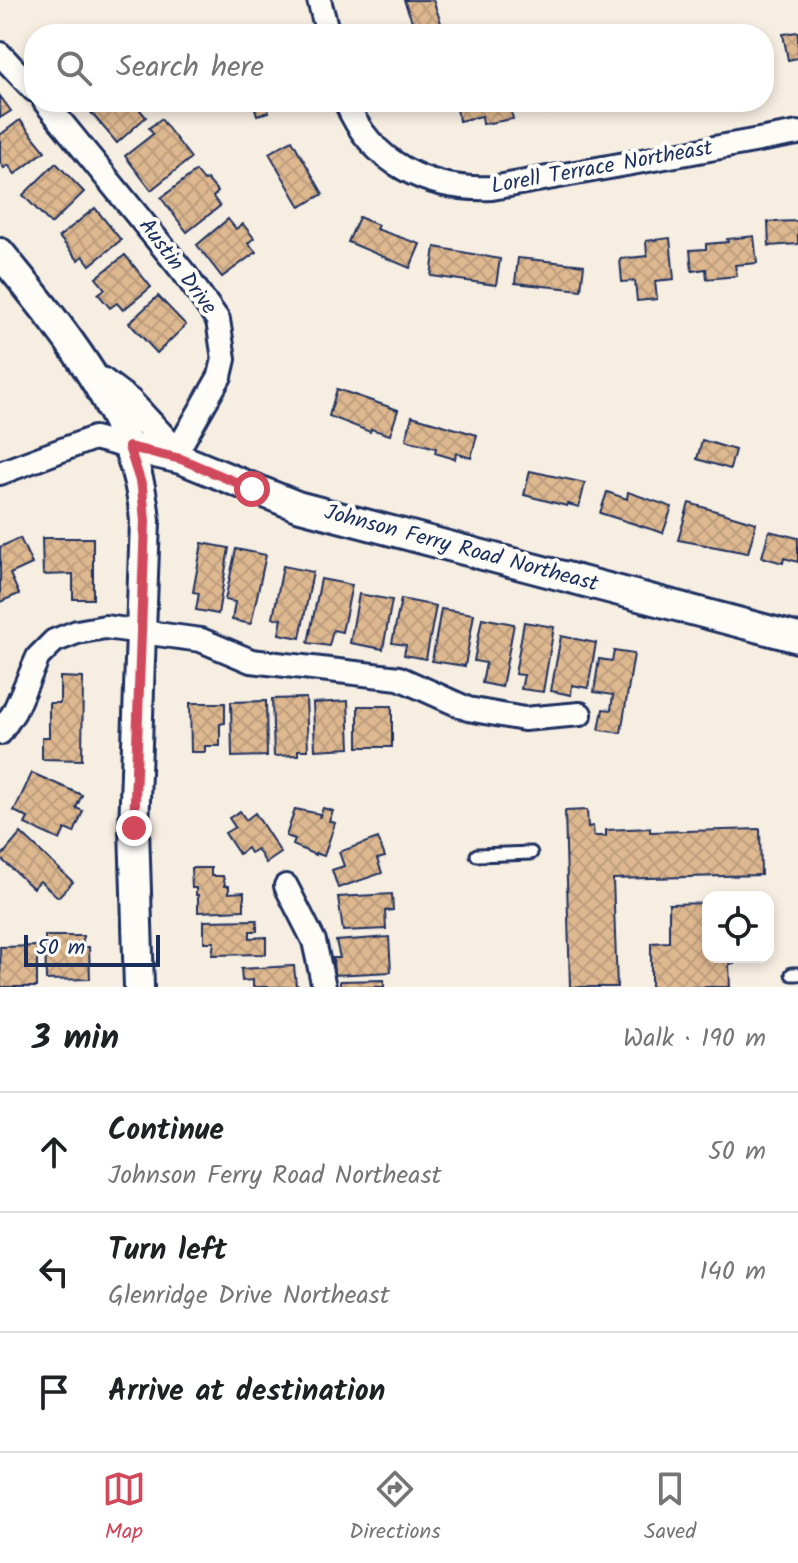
<!DOCTYPE html>
<meta charset="utf-8">
<style>
:root{--surface:#fff;--page:#f6f6f6;--text:#202124;--muted:#757577;--line:#e0e0e0;--accent:#d1495b}
body{margin:0;font-family:Kalam,sans-serif;background:var(--page);color:var(--text)}
.controls{position:absolute;right:24px;bottom:24px;display:grid;overflow:hidden;border-radius:16px;box-shadow:0 4px 12px #0003}
.controls button{width:72px;height:72px;display:grid;place-items:center;padding:0;border:0;border-bottom:2px solid var(--line);background:var(--surface);color:var(--text);font:40px sans-serif}
.scale{position:absolute;left:24px;bottom:20px;width:136px;box-sizing:border-box;padding-left:8px;border:4px solid #1b2f5e;border-top:0;font-size:22px;line-height:28px;white-space:nowrap;color:#1b2f5e;-webkit-text-stroke:6px #fdfcf7;paint-order:stroke}
.stop{position:absolute;width:24px;height:24px;margin:-18px;border:6px solid #d1495b;border-radius:50%;background:#fff}
.stop.end{background:#d1495b;border-color:#fff;box-shadow:0 2px 8px #0008}
.list{margin:0;padding:0;list-style:none}
h2{display:flex;justify-content:space-between;align-items:center;height:104px;margin:0;padding:0 32px;font-size:34px}
h2 small{font-size:26px;font-weight:400;color:var(--muted)}
.list li{display:grid;grid-template-columns:52px 1fr auto;gap:24px;align-items:center;box-sizing:border-box;height:120px;padding:0 32px;border-top:2px solid var(--line)}
.list b{display:block;font-size:30px;white-space:nowrap}
.list p{margin:0;font-size:26px;white-space:nowrap;color:var(--muted)}
.list em{font-size:26px;font-style:normal;color:var(--muted)}
.icon{flex:none;width:44px;height:44px;fill:none;stroke:currentColor;stroke-width:2;stroke-linecap:round;stroke-linejoin:round}
.map{position:relative;flex:none;width:798px;height:987px;overflow:hidden}
.search{position:absolute;background:var(--surface);box-shadow:0 4px 12px #0003;left:24px;right:24px;top:24px;height:88px;display:flex;align-items:center;gap:20px;box-sizing:border-box;padding:0 28px;border-radius:32px;color:var(--muted);font-size:30px}
.sheet{height:464px;background:var(--surface)}
nav{display:flex;justify-content:space-around;align-items:center;box-sizing:border-box;height:112px;border-top:2px solid var(--line);background:var(--surface);font-size:22px;color:var(--muted)}
nav a{display:grid;justify-items:center;gap:4px}
nav .on{color:var(--accent)}
.map>svg:first-child{display:block}
</style>
<div class="map">
<svg width="798" height="987" viewBox="0 0 798 987">
<defs>
<pattern id="building-cross-hatch" width="8" height="8" patternUnits="userSpaceOnUse" patternTransform="scale(2)"><rect width="8" height="8" fill="#deb88f"/><path d="M0 0l8 8M0 8l8-8" fill="none" stroke="#be9e7e"/></pattern>
</defs>
<rect width="100%" height="100%" fill="#f7eee2"/>
<filter id="ink" filterUnits="userSpaceOnUse"><feTurbulence type="fractalNoise" baseFrequency=".0125" numOctaves="2"/><feDisplacementMap in="SourceGraphic" scale="16" xChannelSelector="R" yChannelSelector="G"/><feConvolveMatrix kernelMatrix="1 2 1 2 8 2 1 2 1" color-interpolation-filters="sRGB"/></filter>
<g filter="url(#ink)">
<g fill="url(#building-cross-hatch)" stroke="#1b2f5e" stroke-width="2">
<path d="M404 0H433L445 34H417Z"/>
<path d="M798 32V58L788 60 783 34Z"/>
<path d="M0 96 11 111 0 118Z"/>
<path d="M96 102H133L146 117 117 143 88 109Z"/>
<path d="M253 102H266L269 112 257 115Z"/>
<path d="M456 102H509L513 119 483 124 482 116 459 121Z"/>
<path d="M547 102H593L549 113Z"/>
<path d="M161 119 191 158 151 190 125 156 153 134 149 128Z"/>
<path d="M20 120 45 151 15 174 8 165 4 168 0 163V135Z"/>
<path d="M292 140 323 194 300 207 269 153Z"/>
<path d="M56 163 84 192 51 224 23 195Z"/>
<path d="M196 171 204 181 207 179 218 192 213 197 220 206 187 232 161 198Z"/>
<path d="M95 208 121 240 90 265 83 256 78 260 59 237Z"/>
<path d="M359 217 378 225 376 229 420 244 410 268 348 242Z"/>
<path d="M228 219 236 229 243 224 254 238 248 243 256 252 222 277 197 245Z"/>
<path d="M798 221V244L769 246 768 222Z"/>
<path d="M754 236 757 263 735 265 737 276 707 279 706 269 692 271 690 250 706 249V244L728 242 727 239Z"/>
<path d="M670 238 674 279 655 281 657 299 637 301 635 281 622 282 620 259 647 256 646 241Z"/>
<path d="M435 247 500 259 496 285 431 276Z"/>
<path d="M125 255 151 287 123 310 117 303 110 308 98 294 105 289 96 278Z"/>
<path d="M518 258 584 265 581 290 515 283Z"/>
<path d="M158 296 186 325 157 353 129 323Z"/>
<path d="M337 389 398 410 390 435 371 429 370 432 329 416Z"/>
<path d="M412 416 477 435 471 458 456 453 455 459 435 453 436 448 406 440Z"/>
<path d="M702 440 735 450 730 469 697 459Z"/>
<path d="M530 471 585 483 579 507 568 504 567 506 524 495Z"/>
<path d="M607 492 627 499 628 492 672 507 663 533 600 513Z"/>
<path d="M689 503 756 523 748 553 678 540Z"/>
<path d="M769 531 798 538V562L784 558 783 563 762 557Z"/>
<path d="M20 538 32 564 10 574 19 594 0 602V547Z"/>
<path d="M42 538H93V599H73V574L43 575Z"/>
<path d="M202 543 229 548 218 614 196 610 199 593 193 592Z"/>
<path d="M236 549 266 555 251 624 232 620 235 602 225 600Z"/>
<path d="M283 566 313 572 300 638 279 634 282 619 273 618Z"/>
<path d="M321 579 352 585 342 632 333 630 329 646 308 643Z"/>
<path d="M359 594 392 600 383 649 350 643Z"/>
<path d="M401 599 436 606 426 659 404 655 406 645 392 643Z"/>
<path d="M441 609 474 614 465 666 432 661Z"/>
<path d="M482 618 514 624 502 687 482 683 486 663 474 661Z"/>
<path d="M524 622 554 627 543 692 521 689 524 675 515 674Z"/>
<path d="M561 636 596 643 588 688 572 685 571 695 551 691Z"/>
<path d="M614 651 634 654 621 733 599 730 603 709 611 710 613 695 594 692 599 659 612 661Z"/>
<path d="M60 677 83 678 82 760 42 759V737H49V703H60Z"/>
<path d="M306 698 308 750H298V755L274 756 272 699Z"/>
<path d="M266 701 267 756 232 757 231 702Z"/>
<path d="M348 701 350 748 315 750 313 703Z"/>
<path d="M190 703H225V723L220 724V746H205V752H191Z"/>
<rect x="358" y="706" width="34" height="41"/>
<path d="M32 773 82 795 76 808 83 811 74 833 65 829 60 840 25 824 28 818 14 811Z"/>
<path d="M323 808 333 811 329 821 335 823 324 856 315 853V855L293 845 295 839 286 836 295 809 320 814 319 818Z"/>
<path d="M587 810 588 827 593 826 594 836H606V830L650 828V832L760 829 761 875 613 879 617 987H570L565 811Z"/>
<path d="M240 811 246 820 255 813 281 853 266 863 257 849 250 853 247 848 239 854 225 833 235 827 229 818Z"/>
<path d="M21 833 73 882 58 897 40 881 33 888 0 858Z"/>
<path d="M378 838 385 857 377 859 382 873 338 888 332 870 344 866 339 852Z"/>
<path d="M191 868H211V876H223L225 885 223 886H229V893L244 892V910L198 912V895H196V888H192Z"/>
<path d="M392 894 393 910 385 911 386 929 343 931 338 897Z"/>
<path d="M708 903V957H733L734 964H729L730 987H651V943L669 942V904Z"/>
<path d="M257 920V931H250V938L266 937V954L212 955 214 942H204V921Z"/>
<path d="M45 936H83V947H89L90 979 46 980Z"/>
<path d="M389 937 391 972 334 975 333 958H340L336 941Z"/>
<path d="M37 946V987H1L0 947Z"/>
<path d="M292 966H294L296 985 303 987H253V980L242 981 241 969Z"/>
<path d="M384 980V987H340V981Z"/>
</g>
<g fill="none" stroke-linecap="round" stroke-linejoin="round">
<defs>
<g id="service">
<path d="M477 855 531 853"/>
<path d="M792 974H798"/>
</g>
<g id="minor">
<path d="M319 0 328 34"/>
<path d="M0 54 34 90"/>
<path d="M45 102 185 274 218 320 224 359 220 376 176 453"/>
<path d="M346 102C371 163 428 191 492 188L798 133"/>
<path d="M0 473 94 438 129 447"/>
<path d="M0 733 14 712 38 657 54 641 77 632 105 627 201 640 251 661 399 678 468 709 524 719 580 714"/>
<path d="M286 886 314 941 324 987"/>
</g>
<g id="tertiary">
<path d="M0 253C63 331 137 416 145 521L134 828 139 987"/>
<path d="M101 382 129 403 181 459"/>
<path d="M129 447 181 459 297 506 798 638"/>
</g>
</defs>
<use href="#service" stroke="#1b2f5e" stroke-width="17"/>
<use href="#minor" stroke="#1b2f5e" stroke-width="28"/>
<use href="#tertiary" stroke="#1b2f5e" stroke-width="34"/>
<use href="#service" stroke="#fdfcf7" stroke-width="11"/>
<use href="#minor" stroke="#fdfcf7" stroke-width="22"/>
<use href="#tertiary" stroke="#fdfcf7" stroke-width="28"/>
</g>
</g>
<g fill="none" stroke-linecap="round" stroke-linejoin="round" filter="url(#ink)">
<path stroke="#d1495b" stroke-width="10" d="M134 828 145 521 142 487 129 447 181 459 252 489"/>
</g>
<g text-anchor="middle" dominant-baseline="central" stroke-width="8" stroke-linejoin="round" paint-order="stroke">
<g font-size="22" fill="#1b2f5e" stroke="#fdfcf7">
<text transform="translate(602 168) rotate(-10)">Lorell Terrace Northeast</text>
<text transform="translate(177 267) rotate(53)">Austin Drive</text>
<text transform="translate(461 549) rotate(15)">Johnson Ferry Road Northeast</text>
</g>
</g>
</svg>
<div class="controls">
<button><svg class="icon" aria-label="locate" viewBox="0 0 24 24"><circle cx="12" cy="12" r="6"/><path d="M12 2v4M12 18v4M2 12h4M18 12h4"/></svg></button>
</div>
<div class="scale">50 m</div>
<div class="stop" style="left:252px;top:489px"></div>
<div class="stop end" style="left:134px;top:828px"></div>
<div class="search"><svg class="icon" aria-label="search" viewBox="0 0 24 24"><circle cx="10" cy="10" r="6"/><path d="M15 15l6 6"/></svg>Search here</div>
</div>
<section class="sheet">
<h2>3 min<small>Walk · 190 m</small></h2>
<ul class="list">
<li><svg class="icon" aria-label="ahead" viewBox="0 0 24 24"><path d="M12 20V5M6 11l6-6 6 6"/></svg><div><b>Continue</b><p>Johnson Ferry Road Northeast</p></div><em>50 m</em></li>
<li><svg class="icon" aria-label="left" viewBox="0 0 24 24"><path d="M17 20v-9H6M10 6l-5 5 5 5"/></svg><div><b>Turn left</b><p>Glenridge Drive Northeast</p></div><em>140 m</em></li>
<li><svg class="icon" aria-label="arrive" viewBox="0 0 24 24"><path d="M6 21V4h12l-3 4 3 4H6"/></svg><div><b>Arrive at destination</b></div></li>
</ul>
</section>
<nav>
<a class="on"><svg class="icon" aria-label="map" viewBox="0 0 24 24"><path d="M3 6l6-2 6 2 6-2v14l-6 2-6-2-6 2zM9 4v14M15 6v14"/></svg>Map</a>
<a><svg class="icon" aria-label="directions" viewBox="0 0 24 24"><path d="M12 3l9 9-9 9-9-9zM9 14v-3h6M13 9l2 2-2 2"/></svg>Directions</a>
<a><svg class="icon" aria-label="saved" viewBox="0 0 24 24"><path d="M7 4h10v16l-5-4-5 4z"/></svg>Saved</a>
</nav>
